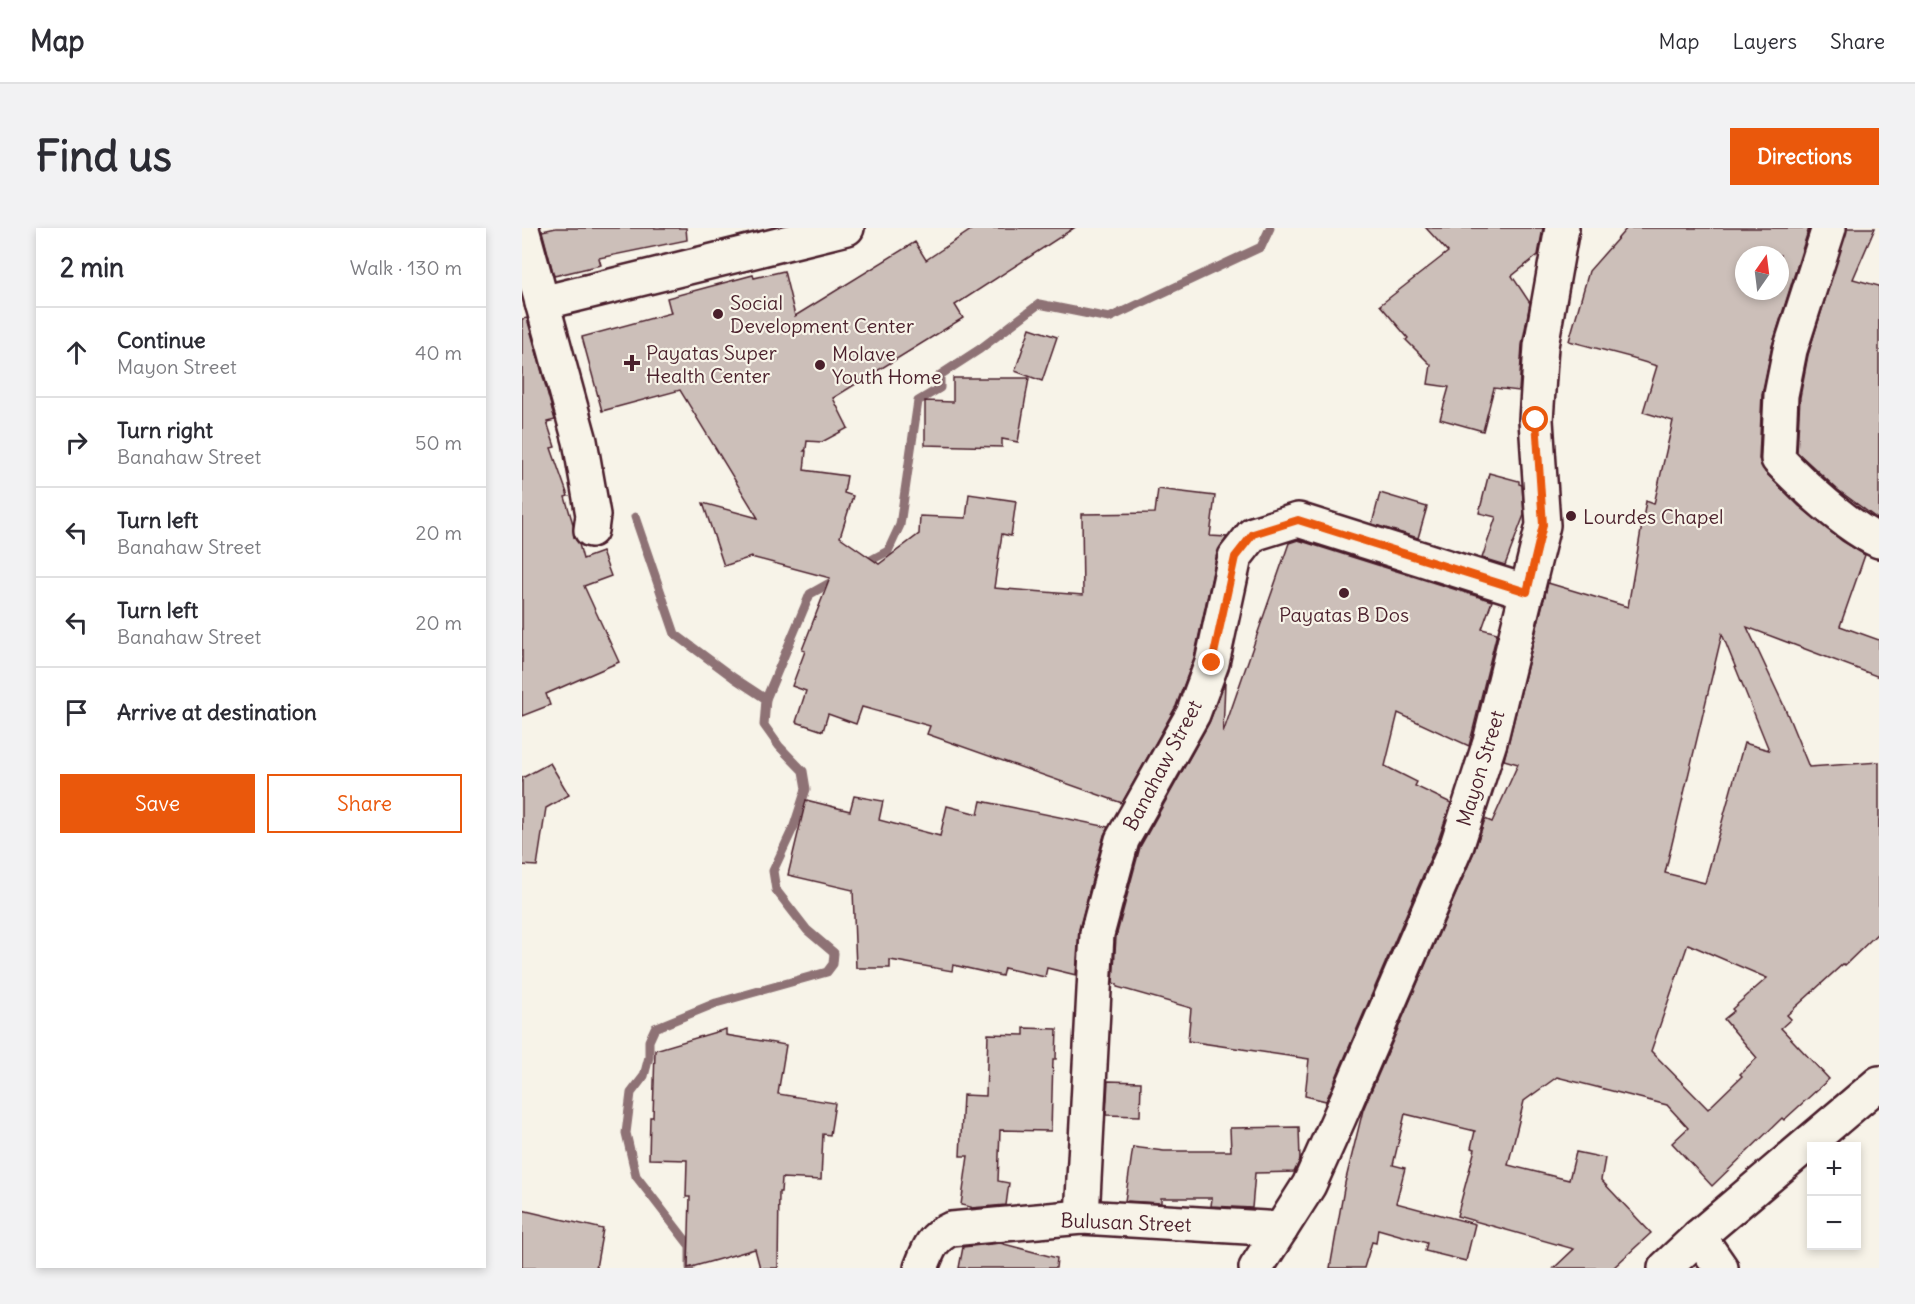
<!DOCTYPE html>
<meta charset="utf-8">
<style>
:root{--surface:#fff;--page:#f2f2f3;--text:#2b2b33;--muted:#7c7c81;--line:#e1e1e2;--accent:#ea580c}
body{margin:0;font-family:Delius,sans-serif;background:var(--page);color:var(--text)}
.controls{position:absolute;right:18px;bottom:18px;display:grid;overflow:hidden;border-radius:0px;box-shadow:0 3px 9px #0003}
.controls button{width:54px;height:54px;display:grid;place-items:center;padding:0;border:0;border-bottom:2px solid var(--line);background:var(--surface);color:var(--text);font:30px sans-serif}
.compass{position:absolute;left:1213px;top:18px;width:54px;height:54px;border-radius:50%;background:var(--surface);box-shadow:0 3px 9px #0003;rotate:14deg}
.stop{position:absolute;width:18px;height:18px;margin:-14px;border:4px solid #ea580c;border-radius:50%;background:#fff}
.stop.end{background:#ea580c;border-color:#fff;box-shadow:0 2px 6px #0008}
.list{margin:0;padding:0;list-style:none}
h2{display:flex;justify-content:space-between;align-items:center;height:78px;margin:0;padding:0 24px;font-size:26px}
h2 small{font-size:20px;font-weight:400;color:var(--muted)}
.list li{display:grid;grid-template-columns:39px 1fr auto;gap:18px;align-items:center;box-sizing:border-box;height:90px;padding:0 24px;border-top:2px solid var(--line)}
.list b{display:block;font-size:22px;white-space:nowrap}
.list p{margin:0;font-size:20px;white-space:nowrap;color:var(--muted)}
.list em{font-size:20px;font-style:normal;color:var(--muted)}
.actions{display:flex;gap:12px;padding:18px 24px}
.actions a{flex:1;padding:14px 0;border:2px solid var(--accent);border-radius:0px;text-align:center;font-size:21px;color:var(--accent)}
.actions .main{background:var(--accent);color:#fff}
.icon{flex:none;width:33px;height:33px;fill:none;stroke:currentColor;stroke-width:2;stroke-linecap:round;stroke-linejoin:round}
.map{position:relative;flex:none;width:1357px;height:1040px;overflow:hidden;border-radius:0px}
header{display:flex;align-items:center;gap:36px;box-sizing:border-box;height:84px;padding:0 30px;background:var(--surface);border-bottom:2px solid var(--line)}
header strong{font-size:28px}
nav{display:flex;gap:33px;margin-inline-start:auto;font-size:21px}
.intro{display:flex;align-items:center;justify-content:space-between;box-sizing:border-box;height:144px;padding:0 36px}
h1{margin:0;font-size:42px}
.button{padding:15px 27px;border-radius:0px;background:var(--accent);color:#fff;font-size:21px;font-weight:700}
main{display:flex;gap:36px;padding:0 36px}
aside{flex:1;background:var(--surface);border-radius:0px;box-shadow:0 3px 9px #0003}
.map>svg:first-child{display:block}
</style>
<header>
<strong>Map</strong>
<nav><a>Map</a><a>Layers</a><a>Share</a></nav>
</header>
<div class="intro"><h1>Find us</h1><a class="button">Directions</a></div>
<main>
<aside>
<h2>2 min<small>Walk · 130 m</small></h2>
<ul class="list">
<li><svg class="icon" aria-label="ahead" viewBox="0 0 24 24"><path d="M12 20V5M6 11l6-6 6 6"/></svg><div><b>Continue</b><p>Mayon Street</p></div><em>40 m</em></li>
<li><svg class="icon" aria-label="right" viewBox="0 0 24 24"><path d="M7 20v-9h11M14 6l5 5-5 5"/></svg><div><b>Turn right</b><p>Banahaw Street</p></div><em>50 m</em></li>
<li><svg class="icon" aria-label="left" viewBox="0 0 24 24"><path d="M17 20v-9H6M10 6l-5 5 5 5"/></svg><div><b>Turn left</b><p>Banahaw Street</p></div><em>20 m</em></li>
<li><svg class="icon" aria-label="left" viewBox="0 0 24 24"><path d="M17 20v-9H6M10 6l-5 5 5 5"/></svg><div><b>Turn left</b><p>Banahaw Street</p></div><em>20 m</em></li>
<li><svg class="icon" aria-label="arrive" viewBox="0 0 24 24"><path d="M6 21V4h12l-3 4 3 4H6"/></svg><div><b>Arrive at destination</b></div></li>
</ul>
<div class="actions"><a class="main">Save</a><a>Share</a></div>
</aside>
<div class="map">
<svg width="1357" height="1040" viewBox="0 0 1357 1040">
<rect width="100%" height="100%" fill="#f7f3e8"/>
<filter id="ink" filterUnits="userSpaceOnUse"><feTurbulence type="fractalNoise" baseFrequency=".0167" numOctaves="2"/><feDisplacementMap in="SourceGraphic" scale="12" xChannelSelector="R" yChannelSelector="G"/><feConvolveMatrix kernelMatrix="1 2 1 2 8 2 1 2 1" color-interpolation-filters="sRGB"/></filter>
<g filter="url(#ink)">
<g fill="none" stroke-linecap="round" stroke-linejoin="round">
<g stroke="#8e7275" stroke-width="9">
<path d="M113 289 153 406 212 450 244 471"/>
<path d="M340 337 366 323 378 297 396 173 418 160V147L458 121 517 76 587 90 739 19 748 0"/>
<path d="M168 1040V1018L114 948 104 905 109 865 122 848 127 829V813L133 800 194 775 305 744 311 736 312 725 285 702 254 662 251 643 272 598 284 561 281 543 257 518 242 497 244 471 288 366 315 351"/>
</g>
</g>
<g fill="#ccbfb9" stroke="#4a1f2b" stroke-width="1.5" fill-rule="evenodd">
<path d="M34 0H164L165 12 77 30 79 37 32 48 20 3Z"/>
<path d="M452 0H552L433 77 441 90 311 170 326 200 300 214 285 213 284 221 282 223H284L282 242 325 248 322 265 331 268 318 309 357 336 397 306 398 288 444 290 447 266 494 273 489 308 480 306 472 360 561 367 560 286 633 285 636 261 693 268 688 308 705 309 695 325 672 430 654 478 600 575 405 506 408 498 340 479 334 496 306 486 301 503 274 494 284 463 270 458 283 423 280 422 308 350 229 329 202 338 181 275 236 290 158 162 80 183 60 109 149 85 145 70 231 47 232 50 262 43 273 88 393 14 404 32Z"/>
<path d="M904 0H1021L1016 27 990 48 1008 75 1000 117 997 163 972 160 961 203 918 191 927 159 906 156 909 137 884 112 886 110 858 77 926 24Z"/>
<path d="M1105 0H1287L1250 118 1240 166 1237 231 1243 244 1277 278 1320 313 1343 327 1318 398 1357 412V449L1225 399 1262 478 1287 539 1357 534V704L1323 737 1321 736 1265 787 1269 791 1259 800 1307 851 1262 892 1260 890 1190 958 1150 915 1166 900 1145 877 1035 849 1002 873 986 937 1047 952 1054 924 1083 930 1079 952 1129 1005 1091 1040H1032L1052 1021 935 988 953 921 949 920 953 903 883 886 871 937 883 940 874 975 953 996 944 1033 903 1023 905 1015 856 1001 854 1015 850 1014 842 1040H808L823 955 841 882 952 624 963 591 970 594 996 536 982 532 1026 355 1106 379 1124 273 1132 276 1151 193 1121 184 1135 138 1108 130V129L1047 113 1067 43ZM1222 27H1258V63H1222ZM1200 406 1247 522 1222 515 1183 655 1143 645ZM1166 716 1245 750 1210 781 1212 783 1202 791 1235 830 1218 846 1220 848 1186 881 1129 823Z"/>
<path d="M1325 0H1353L1331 51 1357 58V292L1316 262 1275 224 1278 169 1286 127Z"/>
<path d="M5 90 33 192 25 194 33 219 29 220 46 268 43 269 51 296 52 309 57 316 61 331 80 324 89 348 62 358 97 434 24 466 28 477 0 488V91Z"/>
<path d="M508 100 535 109 520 153 493 143Z"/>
<path d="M431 150H507L496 214 480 211V219L403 217V173L431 174Z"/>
<path d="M967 245 997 253V256L1000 257 1002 287 983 337 960 330 974 289 957 285Z"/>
<path d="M858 265 905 279 896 310 850 296Z"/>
<path d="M776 312 970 373 960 401 975 405 947 518 876 485 863 538 895 554 893 558 929 575 917 610 804 873 783 868 787 831 666 813 669 780 595 759V756L591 755 594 709 618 619 687 495 703 454 701 505 767 315Z"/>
<path d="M28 535 47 567 24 580 15 638 0 637V550Z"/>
<path d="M332 568 361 573 357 592 418 608 425 578 456 586 459 573 586 599 582 607 557 701 554 747 525 740 523 749 482 740 480 748 431 737 430 743 368 732V740H334L331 662 266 647 284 572 328 583Z"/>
<path d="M502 800 535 801 534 831H531L529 903 478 902 476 953 487 955 484 977 449 980V979L439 977 446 928H438L441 867 464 868 466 806 502 807Z"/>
<path d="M204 801V807L264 817 256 866 313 875 308 907 301 906 299 952 260 950 259 964H257L256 1040H238L233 1021 166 1040 168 969H164L165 932 127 931 128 889H131L133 822Z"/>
<path d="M586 853 619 854 618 888 584 887Z"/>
<path d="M777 899 778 932 772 944 733 945 730 980 689 978 690 970H639V975L603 973 611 919 642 923H709L708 900Z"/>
<path d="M0 982 81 1001 74 1040H0Z"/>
<path d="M478 1015 535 1030 534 1040H437L441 1019Z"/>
</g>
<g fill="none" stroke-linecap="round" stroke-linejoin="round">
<defs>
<g id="minor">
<path d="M1307 0 1268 122 1259 167 1256 231C1281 257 1324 298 1357 313"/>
<path d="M0 1 58 213 71 287 69 302"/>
<path d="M20 75 325 0"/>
<path d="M560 989 575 706 600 612 671 486 690 435 713 329 731 306 776 292 1005 364"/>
<path d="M1177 1008 1199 1040"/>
<path d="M399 1040C406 1022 410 1009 429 1001L560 989 759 1001"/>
<path d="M734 1040 787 957 817 890 935 617 968 514 1021 297 1014 192 1019 118 1040 0"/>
<path d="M1143 1040 1177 1008 1357 855"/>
</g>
</defs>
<use href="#minor" stroke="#4a1f2b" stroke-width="38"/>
<use href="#minor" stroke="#f7f3e8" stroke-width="33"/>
</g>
</g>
<g fill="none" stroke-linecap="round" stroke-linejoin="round" filter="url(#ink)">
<path stroke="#ea580c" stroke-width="8" d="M690 435 713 329 731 306 776 292 1005 364 1021 297 1014 192"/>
</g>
<g fill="#4a1f2b" stroke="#f7f3e8" stroke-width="2">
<circle cx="196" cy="86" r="6"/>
<path d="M107 126h6v6h6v6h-6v6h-6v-6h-6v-6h6z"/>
<circle cx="298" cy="137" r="6"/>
<circle cx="1049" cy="288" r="6"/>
<circle cx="822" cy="365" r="6"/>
</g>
<g text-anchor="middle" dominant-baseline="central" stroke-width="4.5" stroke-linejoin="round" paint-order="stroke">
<g font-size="20" fill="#4a1f2b" stroke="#f7f3e8" text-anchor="start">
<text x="208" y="74">Social<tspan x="208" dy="23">Development Center</tspan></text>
<text x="124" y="124">Payatas Super<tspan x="124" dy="23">Health Center</tspan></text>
<text x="310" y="125">Molave<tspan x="310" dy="23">Youth Home</tspan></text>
<text x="1061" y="288">Lourdes Chapel</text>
<text x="822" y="386" text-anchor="middle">Payatas B Dos</text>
</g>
<g font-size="20" fill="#4a1f2b" stroke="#f7f3e8">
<text transform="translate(640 537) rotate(-62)">Banahaw Street</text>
<text transform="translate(958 540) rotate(-73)">Mayon Street</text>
<text transform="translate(604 994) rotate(2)">Bulusan Street</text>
</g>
</g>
</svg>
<div class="controls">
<button>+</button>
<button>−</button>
</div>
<svg class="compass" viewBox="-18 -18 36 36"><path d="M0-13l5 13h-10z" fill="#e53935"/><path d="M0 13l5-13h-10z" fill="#7c7c81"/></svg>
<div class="stop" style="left:1014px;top:192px"></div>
<div class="stop end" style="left:690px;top:435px"></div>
</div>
</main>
